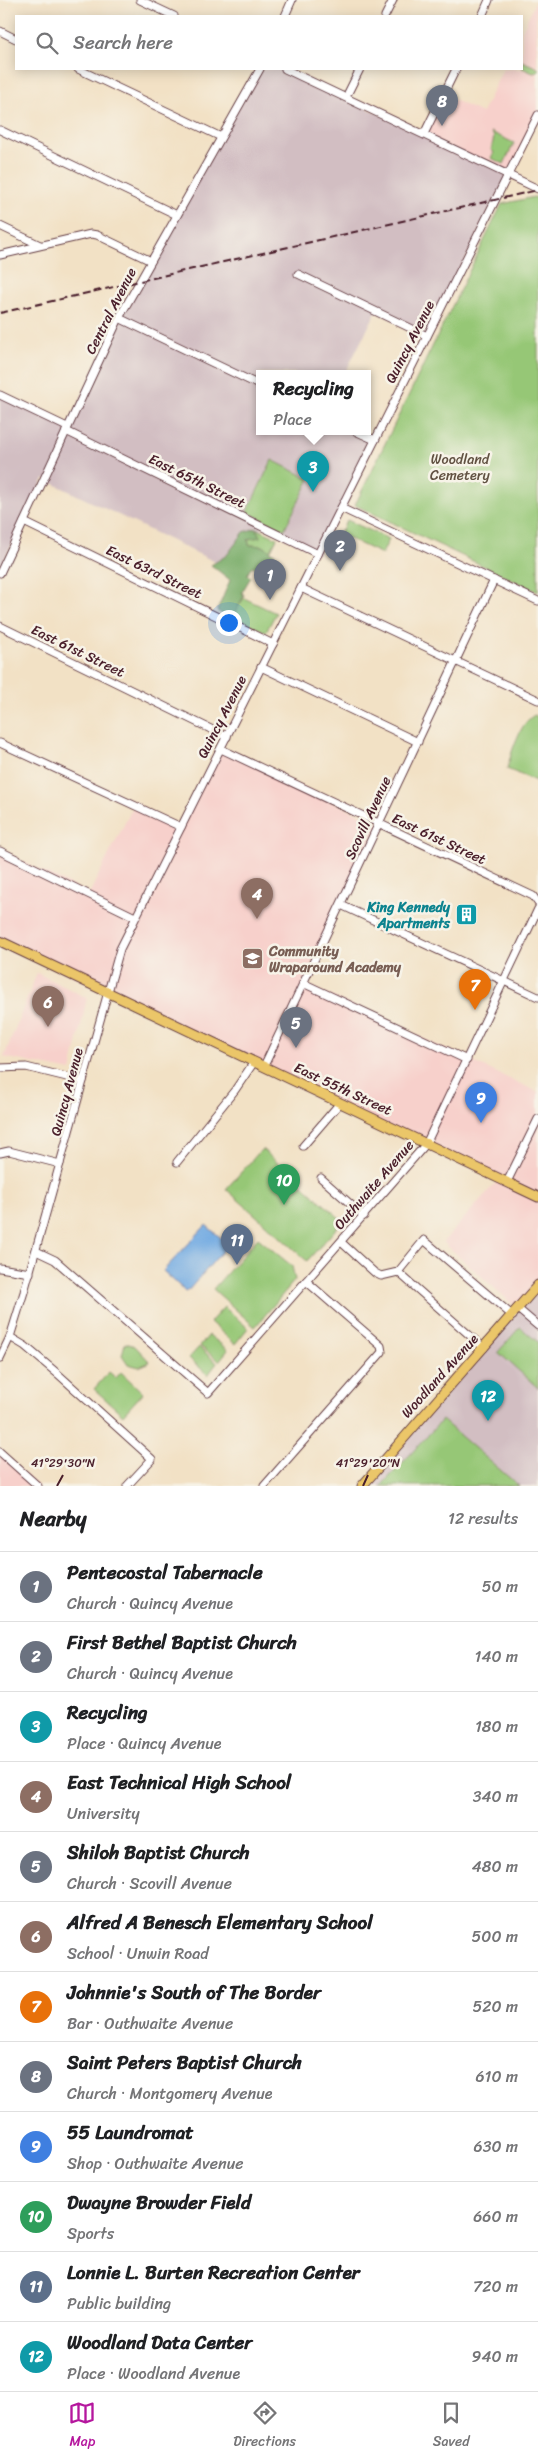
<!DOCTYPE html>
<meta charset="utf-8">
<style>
:root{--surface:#fff;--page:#f6f6f6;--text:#202124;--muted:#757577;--line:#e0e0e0;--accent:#b5179e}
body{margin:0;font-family:Sriracha,sans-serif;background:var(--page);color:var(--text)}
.you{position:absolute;left:228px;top:622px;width:18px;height:18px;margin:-12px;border:4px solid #fff;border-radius:50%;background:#1a73e8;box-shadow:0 0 0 8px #1a73e833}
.badge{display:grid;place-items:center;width:32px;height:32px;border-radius:50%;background:var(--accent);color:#fff;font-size:16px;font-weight:700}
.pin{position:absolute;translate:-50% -41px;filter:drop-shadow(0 1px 2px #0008)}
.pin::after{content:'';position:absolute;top:26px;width:18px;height:15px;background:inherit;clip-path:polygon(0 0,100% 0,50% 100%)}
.popup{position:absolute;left:256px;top:370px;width:115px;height:65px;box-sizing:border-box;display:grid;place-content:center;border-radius:0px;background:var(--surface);filter:drop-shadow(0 1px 4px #0005);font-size:16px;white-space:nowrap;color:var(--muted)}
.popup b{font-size:19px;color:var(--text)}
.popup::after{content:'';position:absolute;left:50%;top:100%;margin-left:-10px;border:10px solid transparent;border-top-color:var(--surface)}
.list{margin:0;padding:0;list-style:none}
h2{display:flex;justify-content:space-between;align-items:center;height:65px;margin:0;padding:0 20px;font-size:21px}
h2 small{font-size:16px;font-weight:400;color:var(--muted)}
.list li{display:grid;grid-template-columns:32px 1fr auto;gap:15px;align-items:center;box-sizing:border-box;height:70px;padding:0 20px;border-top:1px solid var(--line)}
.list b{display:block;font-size:19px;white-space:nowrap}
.list p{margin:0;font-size:16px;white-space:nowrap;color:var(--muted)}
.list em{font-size:16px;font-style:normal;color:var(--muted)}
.icon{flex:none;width:28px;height:28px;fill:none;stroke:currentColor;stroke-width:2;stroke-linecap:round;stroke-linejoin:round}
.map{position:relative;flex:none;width:538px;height:1486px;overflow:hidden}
.search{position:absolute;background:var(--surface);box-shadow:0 2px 12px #0003;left:15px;right:15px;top:15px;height:55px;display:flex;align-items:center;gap:12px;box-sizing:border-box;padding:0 18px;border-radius:0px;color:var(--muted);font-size:19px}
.sheet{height:905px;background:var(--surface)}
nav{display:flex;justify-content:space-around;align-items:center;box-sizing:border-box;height:70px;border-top:1px solid var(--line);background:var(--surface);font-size:14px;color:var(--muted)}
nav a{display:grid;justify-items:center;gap:2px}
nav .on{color:var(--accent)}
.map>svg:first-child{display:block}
</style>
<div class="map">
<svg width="538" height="1486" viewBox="0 0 538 1486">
<rect width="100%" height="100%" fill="#f7f3e8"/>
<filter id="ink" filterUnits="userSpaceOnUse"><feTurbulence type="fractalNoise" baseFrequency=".02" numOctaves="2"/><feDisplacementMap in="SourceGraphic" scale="10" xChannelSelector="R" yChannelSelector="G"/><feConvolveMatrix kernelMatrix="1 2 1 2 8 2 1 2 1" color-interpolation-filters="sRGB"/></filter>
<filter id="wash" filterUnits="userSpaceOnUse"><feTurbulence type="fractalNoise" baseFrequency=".0096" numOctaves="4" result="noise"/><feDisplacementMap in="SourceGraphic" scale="20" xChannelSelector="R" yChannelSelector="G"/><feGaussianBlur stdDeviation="1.12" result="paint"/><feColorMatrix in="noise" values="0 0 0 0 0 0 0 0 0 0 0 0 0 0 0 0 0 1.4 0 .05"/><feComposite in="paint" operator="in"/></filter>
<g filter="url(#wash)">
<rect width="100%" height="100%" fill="#f2e1c5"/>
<g fill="#f7d0cb">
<path d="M536 0 538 115 508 175 424 134 443 95 482 113 503 69H522V31Z"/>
<path d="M221 749 380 824 303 983 538 1092V1285L518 1309 443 1242 499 1179 0 941V851L89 894 134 805 181 827Z"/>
<path d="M37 973 87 998 71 1071 4 1057Z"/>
<path d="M0 1452 38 1486H0Z"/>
</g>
<g fill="#d2bec2">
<path d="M260 69H285L508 175 427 336 376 312 345 373H259V431H355L375 440 318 554 263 527 240 574 44 479 0 568V395L67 427 119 318Z"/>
<path d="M538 1285V1486H362Z"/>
</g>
<g fill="#96c776" stroke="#707350">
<path d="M522 61 538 68V72L533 73 522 68Z"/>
<path d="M491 132 514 143 504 164 491 158 494 152 491 150 494 137Z"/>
<path d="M534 197 538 199V592L355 505 502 204Z"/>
<path d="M272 460 310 479 284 530 247 512Z"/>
<path d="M347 520 389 539 382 554 343 536 340 541 337 539Z"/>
<path d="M256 528 277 538 270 552 263 546 249 545 248 539 260 537Z"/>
<path d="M244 598 276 613 266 632 232 616Z"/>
<path d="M535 715 538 717V782L507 769C511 754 520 721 535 715Z"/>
<path d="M262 1149 343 1221 307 1261 226 1189Z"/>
<path d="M258 1238 292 1266 295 1280 255 1327 213 1289Z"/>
<path d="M224 1307 248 1328 235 1344 210 1322Z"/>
<path d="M520 1327 538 1342V1388L498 1352Z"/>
<path d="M209 1335 228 1350 219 1361 200 1346Z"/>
<path d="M125 1343 135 1346 150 1362 139 1367 128 1364 122 1355Z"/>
<path d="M199 1347 217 1363 208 1375 189 1358Z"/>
<path d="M109 1372 116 1378 121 1372 143 1393 123 1415 94 1389Z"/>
<path d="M442 1420 519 1486H381Z"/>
</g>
<path fill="#78ac67" stroke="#616649" d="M256 528 260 537 248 539 249 545 263 546 279 557 277 560 257 568 252 566 247 575 251 577 242 592 244 596 234 615 229 618 217 611 230 580 211 565 227 555 244 532Z"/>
<path fill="#73abe2" stroke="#5e6586" d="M206 1225 227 1243V1246L187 1292 185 1291 163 1271Z"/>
</g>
<g filter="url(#ink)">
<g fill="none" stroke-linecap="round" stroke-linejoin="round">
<defs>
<g id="minor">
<path d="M140 0 174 16"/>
<path d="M285 16 292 0"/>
<path d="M385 16 393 0"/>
<path d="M482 16 489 0"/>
<path d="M0 31 16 39"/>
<path d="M78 69 221 137"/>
<path d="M285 69 538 189"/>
<path d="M346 97 360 69"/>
<path d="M0 130 177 215"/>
<path d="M424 134 456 69"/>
<path d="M0 226 40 245"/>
<path d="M0 255 91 234 97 235 151 261"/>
<path d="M298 274 427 336"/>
<path d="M119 318 259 385"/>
<path d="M0 395 67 427"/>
<path d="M66 431 318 554"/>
<path d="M355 431 375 440"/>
<path d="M341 508 538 601"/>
<path d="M24 522 273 644"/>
<path d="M0 573 119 318 260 69"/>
<path d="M301 588 538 700"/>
<path d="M0 626 227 737"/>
<path d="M261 667 418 742"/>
<path d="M0 743 181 827"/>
<path d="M221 749 533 896 538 903"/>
<path d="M0 851 135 917"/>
<path d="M341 905 538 997"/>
<path d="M303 983 467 1060"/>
<path d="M264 1066 494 580"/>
<path d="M0 1068 26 1067 83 1081"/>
<path d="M303 1146 340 1103"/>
<path d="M0 1153 9 1151 60 1164"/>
<path d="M177 1162 235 1090 254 1062"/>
<path d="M321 1178 364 1216"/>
<path d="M507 1182 538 1119"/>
<path d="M341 1242 375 1273 381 1276 398 1272 424 1240 513 1316"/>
<path d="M36 1251 55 1260 208 1393 426 1144 538 909"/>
<path d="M0 1268 30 1273"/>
<path d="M398 1272 484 1348"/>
<path d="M518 1309 538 1326"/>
<path d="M10 1337 25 1346 58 1374 152 1459 127 1486"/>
<path d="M0 1358 10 1337 24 1292 120 949 538 115"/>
<path d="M0 1452 38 1486"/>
<path d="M264 1486 382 1352 381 1346 306 1281"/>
</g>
<g id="major">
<path d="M0 941 538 1197"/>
<path d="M362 1486 538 1285"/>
</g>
</defs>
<use href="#minor" stroke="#633c42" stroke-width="9"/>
<use href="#major" stroke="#633c42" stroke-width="11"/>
<use href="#minor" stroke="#fff" stroke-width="7"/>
<use href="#major" stroke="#ebc669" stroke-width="9"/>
<path stroke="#4a1f2b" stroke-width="2" stroke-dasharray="8 4" stroke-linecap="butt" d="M0 313 538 190"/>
</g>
</g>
<path fill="none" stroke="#4a1f2b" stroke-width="2" d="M57 1486 63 1475M363 1486 368 1475"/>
<defs>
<symbol id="building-square" viewBox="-11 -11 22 22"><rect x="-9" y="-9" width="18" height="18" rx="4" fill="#0f9aa8" stroke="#f7f3e8"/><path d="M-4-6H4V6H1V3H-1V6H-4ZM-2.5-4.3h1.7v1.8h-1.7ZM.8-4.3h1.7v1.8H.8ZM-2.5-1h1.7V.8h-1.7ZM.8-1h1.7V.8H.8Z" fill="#fff"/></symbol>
<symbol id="school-square" viewBox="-11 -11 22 22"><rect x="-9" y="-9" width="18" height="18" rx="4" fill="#8d6e63" stroke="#f7f3e8"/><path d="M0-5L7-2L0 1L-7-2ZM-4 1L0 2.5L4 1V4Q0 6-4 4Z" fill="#fff"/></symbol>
</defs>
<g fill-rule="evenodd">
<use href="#building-square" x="454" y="902" width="25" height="25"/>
<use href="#school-square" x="240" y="946" width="25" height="25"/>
</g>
<g text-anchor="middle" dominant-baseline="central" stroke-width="5" stroke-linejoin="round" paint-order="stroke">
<g font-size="14" fill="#4a1f2b" stroke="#f7f3e8">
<text transform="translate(111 311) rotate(-63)">Central Avenue</text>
<text transform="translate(410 342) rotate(-63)">Quincy Avenue</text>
<text transform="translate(197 481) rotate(26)">East 65th Street</text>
<text transform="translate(154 572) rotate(26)">East 63rd Street</text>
<text transform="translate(78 651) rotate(26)">East 61st Street</text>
<text transform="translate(222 717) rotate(-63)">Quincy Avenue</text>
<text transform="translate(368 818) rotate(-65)">Scovill Avenue</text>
<text transform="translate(439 839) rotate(25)">East 61st Street</text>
<text transform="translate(343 1089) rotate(25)">East 55th Street</text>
<text transform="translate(67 1092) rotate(-75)">Quincy Avenue</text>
<text transform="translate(374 1185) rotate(-49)">Outhwaite Avenue</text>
<text transform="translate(440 1376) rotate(-48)">Woodland Avenue</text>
</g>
<g font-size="14" fill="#615142" stroke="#f7f3e8">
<text x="460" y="459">Woodland<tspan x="460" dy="16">Cemetery</tspan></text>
</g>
<g font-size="14" font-weight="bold" fill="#0d838f" stroke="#f7f3e8" text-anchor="end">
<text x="450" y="907">King Kennedy<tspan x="450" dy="16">Apartments</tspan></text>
</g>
<g font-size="14" font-weight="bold" fill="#785e54" stroke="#f7f3e8" text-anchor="start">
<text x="269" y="951">Community<tspan x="269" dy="16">Wraparound Academy</tspan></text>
</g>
</g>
<g font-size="12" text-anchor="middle" fill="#4a1f2b" stroke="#f7f3e8" stroke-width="5" stroke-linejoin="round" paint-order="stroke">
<text x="63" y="1467">41°29'30"N</text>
<text x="368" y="1467">41°29'20"N</text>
</g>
</svg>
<div class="you"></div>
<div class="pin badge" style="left:270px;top:600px;background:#6b7280">1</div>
<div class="pin badge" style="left:340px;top:571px;background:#6b7280">2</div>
<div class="pin badge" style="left:313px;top:492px;background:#0f9aa8">3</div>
<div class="popup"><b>Recycling</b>Place</div>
<div class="pin badge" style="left:257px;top:919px;background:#8d6e63">4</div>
<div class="pin badge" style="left:296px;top:1048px;background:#6b7280">5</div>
<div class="pin badge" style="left:48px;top:1027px;background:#8d6e63">6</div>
<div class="pin badge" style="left:475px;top:1010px;background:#e8710a">7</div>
<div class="pin badge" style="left:442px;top:126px;background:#6b7280">8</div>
<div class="pin badge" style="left:481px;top:1123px;background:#3f7fe0">9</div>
<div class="pin badge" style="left:284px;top:1205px;background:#2e9e5b">10</div>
<div class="pin badge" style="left:237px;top:1265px;background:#5c6f8a">11</div>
<div class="pin badge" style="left:488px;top:1421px;background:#0f9aa8">12</div>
<div class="search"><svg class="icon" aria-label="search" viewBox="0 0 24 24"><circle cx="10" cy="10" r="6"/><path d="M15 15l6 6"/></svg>Search here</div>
</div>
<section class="sheet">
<h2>Nearby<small>12 results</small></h2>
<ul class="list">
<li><span class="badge" style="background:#6b7280">1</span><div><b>Pentecostal Tabernacle</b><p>Church · Quincy Avenue</p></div><em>50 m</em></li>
<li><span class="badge" style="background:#6b7280">2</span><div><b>First Bethel Baptist Church</b><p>Church · Quincy Avenue</p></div><em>140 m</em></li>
<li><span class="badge" style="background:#0f9aa8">3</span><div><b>Recycling</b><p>Place · Quincy Avenue</p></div><em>180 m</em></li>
<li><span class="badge" style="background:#8d6e63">4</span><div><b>East Technical High School</b><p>University</p></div><em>340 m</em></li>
<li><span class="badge" style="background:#6b7280">5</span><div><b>Shiloh Baptist Church</b><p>Church · Scovill Avenue</p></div><em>480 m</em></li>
<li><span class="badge" style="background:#8d6e63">6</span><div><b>Alfred A Benesch Elementary School</b><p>School · Unwin Road</p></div><em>500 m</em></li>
<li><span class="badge" style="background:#e8710a">7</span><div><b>Johnnie's South of The Border</b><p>Bar · Outhwaite Avenue</p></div><em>520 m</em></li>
<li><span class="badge" style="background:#6b7280">8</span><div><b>Saint Peters Baptist Church</b><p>Church · Montgomery Avenue</p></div><em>610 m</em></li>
<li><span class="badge" style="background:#3f7fe0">9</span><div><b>55 Laundromat</b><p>Shop · Outhwaite Avenue</p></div><em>630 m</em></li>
<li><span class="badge" style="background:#2e9e5b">10</span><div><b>Dwayne Browder Field</b><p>Sports</p></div><em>660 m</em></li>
<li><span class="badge" style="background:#5c6f8a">11</span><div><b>Lonnie L. Burten Recreation Center</b><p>Public building</p></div><em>720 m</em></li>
<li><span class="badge" style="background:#0f9aa8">12</span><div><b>Woodland Data Center</b><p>Place · Woodland Avenue</p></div><em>940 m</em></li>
</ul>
</section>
<nav>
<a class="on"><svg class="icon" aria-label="map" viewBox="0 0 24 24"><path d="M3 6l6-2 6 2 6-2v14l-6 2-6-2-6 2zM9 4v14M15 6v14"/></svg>Map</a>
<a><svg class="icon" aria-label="directions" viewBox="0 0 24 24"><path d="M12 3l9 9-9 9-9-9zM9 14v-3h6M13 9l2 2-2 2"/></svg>Directions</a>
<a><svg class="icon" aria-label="saved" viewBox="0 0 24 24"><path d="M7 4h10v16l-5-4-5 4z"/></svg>Saved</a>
</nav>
